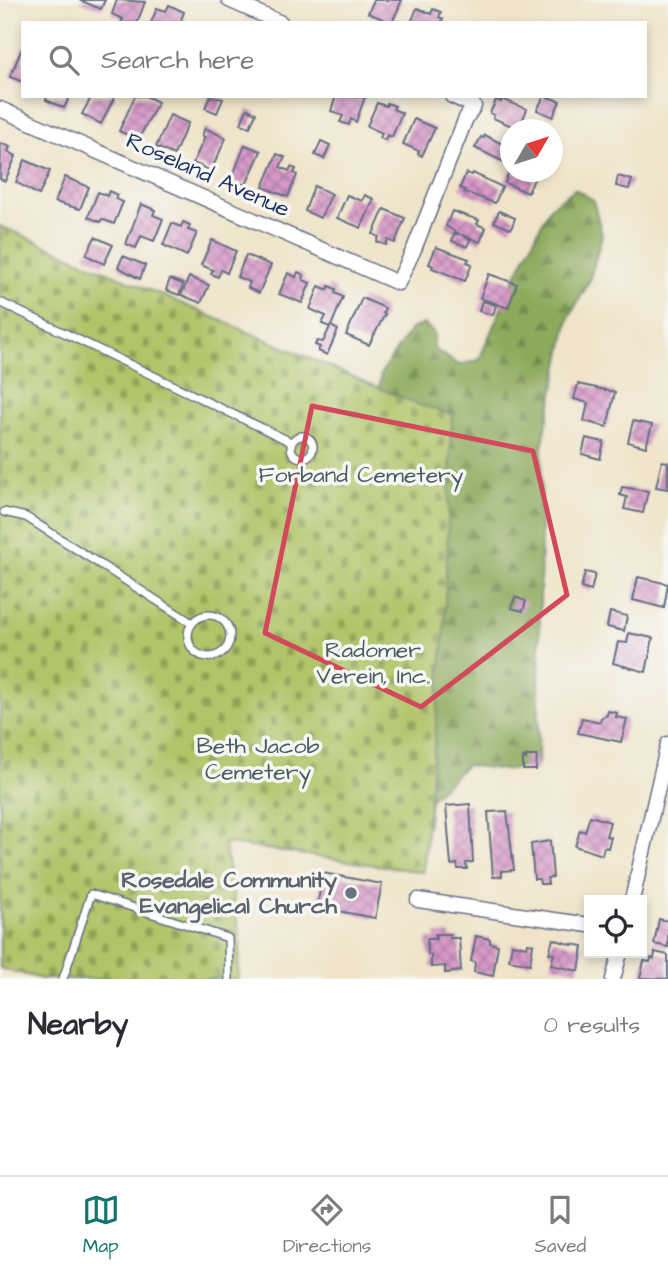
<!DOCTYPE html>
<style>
:root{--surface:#fff;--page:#f2f2f3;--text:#2b2b33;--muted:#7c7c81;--line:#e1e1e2;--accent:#0f766e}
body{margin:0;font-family:"Architects Daughter",sans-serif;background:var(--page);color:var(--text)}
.controls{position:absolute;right:21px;bottom:21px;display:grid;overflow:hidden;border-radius:0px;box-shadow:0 4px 10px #0003}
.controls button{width:63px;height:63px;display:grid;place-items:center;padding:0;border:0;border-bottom:2px solid var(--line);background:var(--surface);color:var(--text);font:35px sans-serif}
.compass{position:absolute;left:500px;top:119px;width:63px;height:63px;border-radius:50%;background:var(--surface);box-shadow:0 4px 10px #0003;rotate:51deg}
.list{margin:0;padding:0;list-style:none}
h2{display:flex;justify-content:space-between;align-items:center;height:91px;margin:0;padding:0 28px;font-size:30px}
h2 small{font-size:23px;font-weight:400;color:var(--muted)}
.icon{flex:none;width:38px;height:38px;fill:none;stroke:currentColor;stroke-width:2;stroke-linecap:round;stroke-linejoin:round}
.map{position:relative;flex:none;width:668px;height:979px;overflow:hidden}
.search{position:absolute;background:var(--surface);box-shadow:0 4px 10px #0003;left:21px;right:21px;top:21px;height:77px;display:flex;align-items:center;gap:18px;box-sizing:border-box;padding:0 24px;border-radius:0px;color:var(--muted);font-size:26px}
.sheet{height:196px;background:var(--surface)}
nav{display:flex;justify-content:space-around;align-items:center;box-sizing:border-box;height:98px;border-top:2px solid var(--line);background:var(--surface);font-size:19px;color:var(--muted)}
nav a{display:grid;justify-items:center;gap:4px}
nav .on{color:var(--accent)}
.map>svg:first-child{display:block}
</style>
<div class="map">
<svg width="668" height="979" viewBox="0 0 668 979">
<defs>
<pattern id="forest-firs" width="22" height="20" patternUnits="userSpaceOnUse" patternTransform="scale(1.75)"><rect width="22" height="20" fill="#8caa5c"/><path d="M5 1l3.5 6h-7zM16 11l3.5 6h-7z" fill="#728b4f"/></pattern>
<pattern id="cemetery-stones" width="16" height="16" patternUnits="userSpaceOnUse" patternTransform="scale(1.75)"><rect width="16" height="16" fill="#b0c468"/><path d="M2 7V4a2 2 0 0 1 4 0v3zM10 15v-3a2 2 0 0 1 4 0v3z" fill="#8ea059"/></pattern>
<pattern id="building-cross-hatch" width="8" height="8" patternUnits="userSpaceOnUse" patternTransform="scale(1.75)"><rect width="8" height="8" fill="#d798c7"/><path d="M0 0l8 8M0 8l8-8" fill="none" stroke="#ae7ca5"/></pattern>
</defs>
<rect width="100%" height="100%" fill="#f6f6f2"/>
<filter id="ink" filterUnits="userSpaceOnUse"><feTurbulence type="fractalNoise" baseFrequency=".0143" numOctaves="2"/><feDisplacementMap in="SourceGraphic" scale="14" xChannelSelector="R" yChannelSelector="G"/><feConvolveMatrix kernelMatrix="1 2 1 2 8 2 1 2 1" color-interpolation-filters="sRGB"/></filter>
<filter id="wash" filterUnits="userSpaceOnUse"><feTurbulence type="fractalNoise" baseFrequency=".00686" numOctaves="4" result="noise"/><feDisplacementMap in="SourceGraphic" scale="28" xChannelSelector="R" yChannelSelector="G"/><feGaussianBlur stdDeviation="1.57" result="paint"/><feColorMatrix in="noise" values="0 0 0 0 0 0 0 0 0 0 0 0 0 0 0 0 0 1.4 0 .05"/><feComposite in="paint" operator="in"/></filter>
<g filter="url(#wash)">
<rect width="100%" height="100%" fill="#efe4c9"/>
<path fill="url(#forest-firs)" stroke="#546c5d" stroke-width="2" d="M575 189 593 200 602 235 589 282 569 317 542 447 538 764 506 770 466 765 430 799 423 872 374 429 381 373 411 329 424 324 434 333V349L459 365 479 360 510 288 550 207Z"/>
<path fill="url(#cemetery-stones)" stroke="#667a63" stroke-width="2" d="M0 226 419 405 452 414 444 633 423 872 224 843 240 939 238 979H42L0 968Z"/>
<g id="blocks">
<g fill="url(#building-cross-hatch)">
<path d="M79 0H105L101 9Z"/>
<path d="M117 0 145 2 137 23H121L123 19 112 14Z"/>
<path d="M374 0H402L392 23 368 13Z"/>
<path d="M169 5 184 12 180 23H151L157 8 166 11Z"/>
<path d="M417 8 431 14 433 9 441 12 439 17 443 19 441 23H411Z"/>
<path d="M23 46V82L10 77Z"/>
<path d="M47 96H70L64 108 46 100Z"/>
<path d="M92 96H115L101 124 82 114Z"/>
<path d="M135 96H146L158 102 138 140 119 131Z"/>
<path d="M210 96 223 99 217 113 205 108Z"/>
<path d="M336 96 365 97 356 122 351 119 349 125 340 122 343 116 331 111Z"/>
<path d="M544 96 560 101 553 117 537 110Z"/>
<path d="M501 99 527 109 519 129 493 118 494 115 490 113 496 100 501 102Z"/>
<path d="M377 103 386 106 387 103 395 106 393 109 402 113 392 137 387 135 385 140 380 138 382 133 367 126Z"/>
<path d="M247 109 256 113 250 127 241 124Z"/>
<path d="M170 115 188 123 174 155 156 147Z"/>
<path d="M414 119 435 128 422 156 418 154 419 151 403 144Z"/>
<path d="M205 128 226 138 211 171 193 163 205 137 202 136Z"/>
<path d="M485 135 510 148 504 162 475 148 481 137 484 138Z"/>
<path d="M321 141 330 145 324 159 315 155Z"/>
<path d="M1 143 10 147 8 152 16 156 5 181 0 179Z"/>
<path d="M245 145 261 151 246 185 231 180Z"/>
<path d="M277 154 285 157 280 167 289 171 291 167 296 169 294 173 297 175 288 197 263 187Z"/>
<path d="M25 160 50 171 39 195 16 182Z"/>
<path d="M509 171 534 179 528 193 505 183Z"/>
<path d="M466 173 472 175 473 173 502 187 495 203 464 192 465 190 460 188Z"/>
<path d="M618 176 632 180 629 189 616 186Z"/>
<path d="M65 177 89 187 80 209 55 202Z"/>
<path d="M314 186 332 194 320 218 305 211Z"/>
<path d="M109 191 117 195 115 199 123 202 114 224 102 219 100 222 88 217 98 192 107 196Z"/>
<path d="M347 195 362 201 365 195 374 199 361 228 337 218Z"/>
<path d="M141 204 155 210 153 215 163 219 154 241 141 236 136 248 126 244Z"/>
<path d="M384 209 405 218 395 243 388 240 386 245 377 242 379 237 373 234Z"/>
<path d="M452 211 479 220 477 224 486 228 480 242 462 235 470 240 467 247 452 241 454 234H459L446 226Z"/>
<path d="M499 211 515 218 511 229 494 222Z"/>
<path d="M183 222 190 225 188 230 197 233 187 256 163 245 172 223 181 227Z"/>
<path d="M95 237 113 245 104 264 86 255Z"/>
<path d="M212 240 236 251 227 273 221 270 218 277 211 274 213 270 201 265Z"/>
<path d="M436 247 469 259 467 262 472 264 465 281 432 268 433 266 429 264Z"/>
<path d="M246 255 271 265 259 293 248 288 250 282 237 277Z"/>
<path d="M123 256 145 265 140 279 118 267Z"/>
<path d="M298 272 304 275 303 280 310 283 302 303 279 294 288 273 296 277Z"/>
<path d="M489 274 517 284 508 308 480 298Z"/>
<path d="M189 277 209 285 201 303 181 295Z"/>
<path d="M170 279 183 284 179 295 166 290Z"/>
<path d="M319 286 328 290 329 286 336 289 335 293 343 297 331 326 338 330 327 355 318 351 320 347 315 345 317 341 323 342 330 327 322 324 326 316 310 309Z"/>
<path d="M362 298 385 308 383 313 385 314 369 345 346 335Z"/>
<path d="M482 301 496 305 493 315 479 311Z"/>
<path d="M578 384 615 392 607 427 584 421 588 403 574 399Z"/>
<path d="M633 421 652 425 646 447 628 442Z"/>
<path d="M586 438 604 442 600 459 582 454Z"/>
<path d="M662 461 668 462V489L656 487Z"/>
<path d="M622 487 648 491 643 513 624 509 627 497 620 495Z"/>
<path d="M585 572 595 574 591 591 581 588Z"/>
<path d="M638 577 668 584 664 608 633 600Z"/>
<path d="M515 597 526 601 523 611 511 608Z"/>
<path d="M610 612 627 616 624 631 607 627Z"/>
<path d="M629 633 653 638 646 672 613 663 618 642 627 643Z"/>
<path d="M608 711 617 713 616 717 627 719 621 742 578 733 582 718 600 722 601 718 607 715Z"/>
<path d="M526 756H537L536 770H523V758L526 759Z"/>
<path d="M470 804 473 862 466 863 467 869H458L457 864 451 865 446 806Z"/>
<path d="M507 811 514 870 502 871V876L493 877 488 812Z"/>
<path d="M590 816 610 822 606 836 611 837 608 848 604 847 602 855 575 846 580 830 585 832Z"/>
<path d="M550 841 553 877 547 878 548 884H540L539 879H534L531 844Z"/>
<path d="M323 873 382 884 375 918 317 907Z"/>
<path d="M659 919 668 921V947L654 944Z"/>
<path d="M435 934H450V938H459L461 971 445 973V966L431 967V955H428L427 939H436Z"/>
<path d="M476 936 490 939V943L498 945 493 976 474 972 475 962 471 961Z"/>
<path d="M553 939 572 945V944L583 946 579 971 551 965 554 954 549 953Z"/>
<path d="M528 943 533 944 530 964 509 960 512 944 527 947Z"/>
<path d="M655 952 668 955V979L640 978 644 961 650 962 651 958 654 959Z"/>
</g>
</g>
</g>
<g filter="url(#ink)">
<use href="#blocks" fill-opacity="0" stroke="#656e83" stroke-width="2"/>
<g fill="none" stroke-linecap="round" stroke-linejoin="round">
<defs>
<g id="service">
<path d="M0 302 291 442"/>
<circle cx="302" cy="447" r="11"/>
<path d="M4 512 26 517 192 623"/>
<circle cx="209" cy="636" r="21"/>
<path d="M63 979 91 894 228 938 229 979"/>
</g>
<g id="minor">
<path d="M229 0 281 23"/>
<path d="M0 109 398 283 414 249 466 118 474 106 452 96"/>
<path d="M418 900 589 925"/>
<path d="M632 900 668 744"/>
<path d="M613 979 620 953"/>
</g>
</defs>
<use href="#service" stroke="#656e83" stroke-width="10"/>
<use href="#minor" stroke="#656e83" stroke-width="17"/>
<use href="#service" stroke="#fff" stroke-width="7"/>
<use href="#minor" stroke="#fff" stroke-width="14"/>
</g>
</g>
<path fill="none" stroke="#d1495b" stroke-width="5" stroke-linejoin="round" d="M312 406 533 451 567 595 421 707 265 633Z"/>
<circle fill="#6b7280" stroke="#f6f6f2" stroke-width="2.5" cx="351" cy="893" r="7"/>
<g text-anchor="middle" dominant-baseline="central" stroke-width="7" stroke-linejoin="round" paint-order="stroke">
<g font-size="23" fill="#1b2f5e" stroke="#f6f6f2">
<text transform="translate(208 175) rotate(24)">Roseland Avenue</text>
</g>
<g font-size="23" fill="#485c61" stroke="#f6f6f2">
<text x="361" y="475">Forband Cemetery</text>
<text x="373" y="650">Radomer<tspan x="373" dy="26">Verein, Inc.</tspan></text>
<text x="258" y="746">Beth Jacob<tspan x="258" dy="26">Cemetery</tspan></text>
</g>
<g font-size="23" font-weight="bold" fill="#5b616d" stroke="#f6f6f2" text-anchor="end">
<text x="337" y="880">Rosedale Community<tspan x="337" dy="26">Evangelical Church</tspan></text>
</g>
</g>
</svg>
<div class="controls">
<button><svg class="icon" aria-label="locate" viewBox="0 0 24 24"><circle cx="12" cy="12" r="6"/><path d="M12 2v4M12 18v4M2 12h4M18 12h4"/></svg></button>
</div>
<svg class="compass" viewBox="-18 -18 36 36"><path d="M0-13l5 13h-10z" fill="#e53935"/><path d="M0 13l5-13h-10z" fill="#7c7c81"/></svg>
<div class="search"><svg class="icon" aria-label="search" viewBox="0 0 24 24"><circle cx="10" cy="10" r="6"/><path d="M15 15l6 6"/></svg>Search here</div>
</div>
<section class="sheet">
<h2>Nearby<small>0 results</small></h2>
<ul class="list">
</ul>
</section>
<nav>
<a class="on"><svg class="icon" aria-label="map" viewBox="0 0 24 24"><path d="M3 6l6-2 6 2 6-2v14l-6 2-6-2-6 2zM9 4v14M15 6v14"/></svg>Map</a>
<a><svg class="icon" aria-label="directions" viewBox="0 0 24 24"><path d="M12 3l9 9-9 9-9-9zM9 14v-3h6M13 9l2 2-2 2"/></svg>Directions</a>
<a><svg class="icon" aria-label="saved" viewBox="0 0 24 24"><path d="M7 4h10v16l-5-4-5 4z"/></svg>Saved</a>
</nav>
